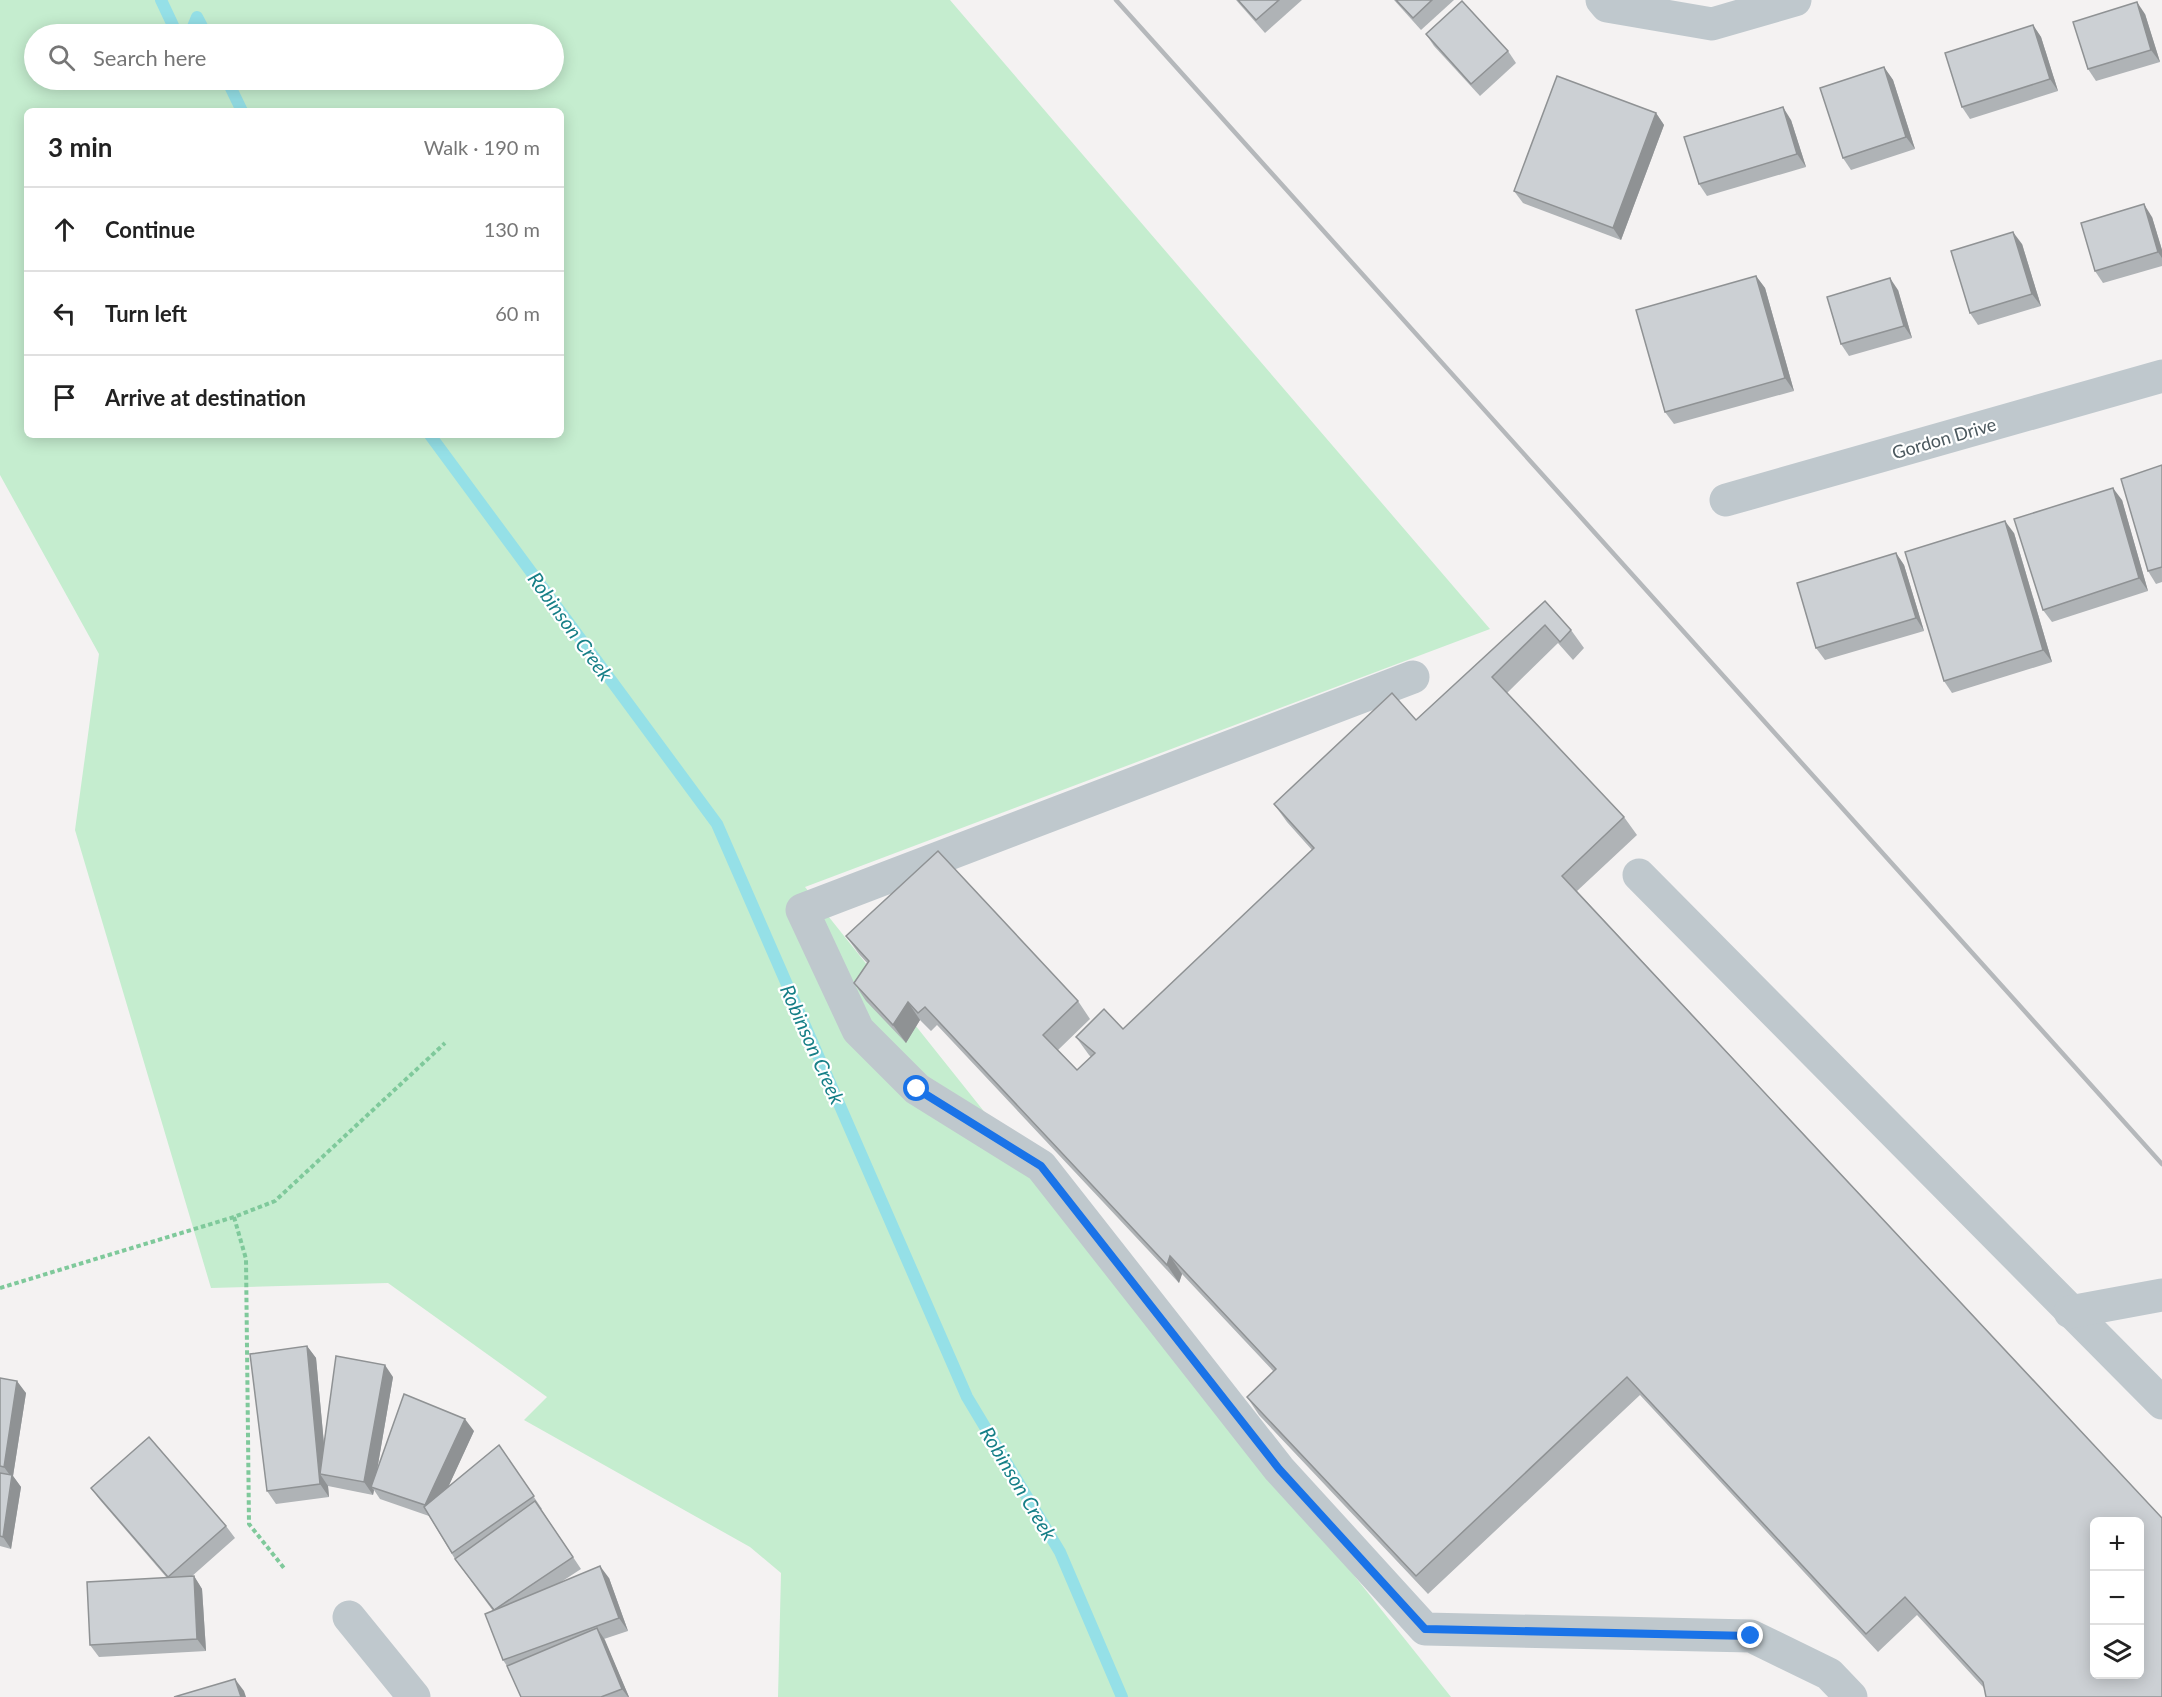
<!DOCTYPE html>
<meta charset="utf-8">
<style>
:root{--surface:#fff;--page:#f2f2f2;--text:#222;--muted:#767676;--line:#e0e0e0}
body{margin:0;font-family:Lato,sans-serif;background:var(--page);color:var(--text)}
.controls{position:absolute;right:18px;bottom:18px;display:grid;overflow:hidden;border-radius:9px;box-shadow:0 3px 15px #0003}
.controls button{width:54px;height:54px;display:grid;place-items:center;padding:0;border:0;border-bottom:2px solid var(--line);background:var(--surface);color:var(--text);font:30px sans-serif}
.stop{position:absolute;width:18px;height:18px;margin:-14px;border:4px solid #1a73e8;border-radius:50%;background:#fff}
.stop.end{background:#1a73e8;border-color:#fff;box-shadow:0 2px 6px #0008}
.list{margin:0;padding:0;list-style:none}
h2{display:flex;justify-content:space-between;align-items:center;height:78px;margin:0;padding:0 24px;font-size:26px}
h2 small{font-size:20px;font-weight:400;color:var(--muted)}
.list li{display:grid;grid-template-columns:39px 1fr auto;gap:18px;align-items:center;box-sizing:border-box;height:84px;padding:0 24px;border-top:2px solid var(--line)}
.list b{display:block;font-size:22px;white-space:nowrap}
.list em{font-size:20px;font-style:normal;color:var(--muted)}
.icon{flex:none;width:33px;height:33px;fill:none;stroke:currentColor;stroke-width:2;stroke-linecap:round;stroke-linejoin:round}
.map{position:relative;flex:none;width:2162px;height:1697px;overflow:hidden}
.search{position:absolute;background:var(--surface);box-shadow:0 3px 15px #0003;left:24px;top:24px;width:540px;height:66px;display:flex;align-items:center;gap:15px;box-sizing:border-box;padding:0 21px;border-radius:33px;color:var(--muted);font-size:22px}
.panel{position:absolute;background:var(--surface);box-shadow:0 3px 15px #0003;left:24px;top:108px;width:540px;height:330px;border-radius:9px}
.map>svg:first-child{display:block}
</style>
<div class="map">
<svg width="2162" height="1697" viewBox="0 0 2162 1697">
<rect width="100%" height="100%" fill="#f4f2f2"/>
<path fill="#c5edcf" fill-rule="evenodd" d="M0 0H950L1490 629 805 887 1451 1697H778L781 1573 750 1547 524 1420 547 1397 388 1283 211 1288 75 830 99 654 0 475ZM34 34H554V80H34ZM27 111H561V435H27Z"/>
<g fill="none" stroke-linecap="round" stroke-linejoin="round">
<g stroke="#95e0e7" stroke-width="12">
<path d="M161 0 177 34"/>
<path d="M190 34 197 17 206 34"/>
<path d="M227 80 242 111"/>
<path d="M430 435 717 824 967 1397 1060 1552 1122 1697"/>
</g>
<g stroke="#7fc99b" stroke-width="4" stroke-dasharray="4.5 3" stroke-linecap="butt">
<path d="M234 1217 246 1259 249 1524 284 1568"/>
<path d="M0 1288 234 1217 275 1201 445 1043"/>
</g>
<g stroke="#bfc8cd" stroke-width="33">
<path d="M1602 0 1607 6 1712 24 1795 0"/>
<path d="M1726 500 2162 376"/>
<path d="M1413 677 802 910 858 1030 917 1089 1041 1166 1279 1469 1425 1629 1751 1636 1829 1674 1851 1697"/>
<path d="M1639 875 2162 1403"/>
<path d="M2070 1312 2162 1295"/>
<path d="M349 1617 414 1697"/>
</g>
<path stroke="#b5b8bb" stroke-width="4.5" d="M1116 0 2162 1164"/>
</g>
<g fill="#afb3b6">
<path d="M1236 0H1302L1265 33Z"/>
<path d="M1394 0H1454L1421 30Z"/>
<path d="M2145 14 2160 62 2096 81 2088 69Z"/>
<path d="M2033 25 2041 37 2058 91 1970 119 1962 107Z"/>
<path d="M1426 34 1508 51 1516 63 1480 96 1434 46Z"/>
<path d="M1884 67 1893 80 1915 149 1851 170 1843 158Z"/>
<path d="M1656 113 1664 125 1621 240 1523 203 1514 191Z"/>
<path d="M1791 120 1806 167 1707 196 1699 184Z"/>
<path d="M2152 217 2162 250V266L2103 283 2095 271Z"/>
<path d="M2022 244 2041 306 1978 325 1970 313Z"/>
<path d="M1756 276 1765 288 1794 391 1674 424 1665 412Z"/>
<path d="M1898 290 1912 338 1849 356 1841 344Z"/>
<path d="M2162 465V582L2156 584 2148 571Z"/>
<path d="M2122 500 2148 591 2052 622 2043 610Z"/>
<path d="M2014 533 2052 662 1952 693 1944 681Z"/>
<path d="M1896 553 1904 565 1924 631 1825 660 1816 648Z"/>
<path d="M1545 601 1571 630 1584 648 1573 660 1558 643 1507 693 1624 817 1637 835 1577 891 2162 1518 1984 1688 1917 1615 1878 1652 1640 1395 1428 1594 1259 1415 1247 1397 1274 1372 1182 1274 1179 1283 937 1025 931 1031 920 1020 906 1043 866 1001 854 983 868 964 859 954 846 936 1078 1001 1090 1019 1058 1050 1077 1070 1091 1057 1089 1055 1076 1037 1123 1029 1312 850 1287 822 1274 804 1416 720Z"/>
<path d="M307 1346 316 1358 324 1445 393 1377 377 1470 474 1431 448 1487 499 1445 542 1509H541L581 1569 561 1582 609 1578 628 1631 604 1639 629 1697H521L507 1666 503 1660 493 1611 455 1559 429 1516 380 1499 374 1490 373 1495 328 1486 329 1497 276 1504 267 1491Z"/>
<path d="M0 1378 26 1393 13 1476 21 1487 11 1549 0 1546Z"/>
<path d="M91 1488 226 1526 235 1538 191 1577 194 1576 202 1589 206 1651 99 1657 90 1645 167 1578 100 1500Z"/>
</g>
<g fill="#8f9294">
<path d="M2137 2 2145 14 2160 62 2151 50Z"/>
<path d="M2033 25 2041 37 2058 91 2050 79Z"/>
<path d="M1884 67 1893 80 1915 149 1906 137Z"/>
<path d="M1783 107 1791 120 1806 167 1797 154Z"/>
<path d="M1656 113 1664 125 1621 240 1613 228Z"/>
<path d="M2144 204 2152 217 2162 250V258L2158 252Z"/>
<path d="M2013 232 2022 244 2041 306 2032 294Z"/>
<path d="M1756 276 1765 288 1794 391 1785 378Z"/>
<path d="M1890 278 1898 290 1912 338 1904 326Z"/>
<path d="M2113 488 2122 500 2148 591 2139 578Z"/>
<path d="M2005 521 2014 533 2052 662 2043 650Z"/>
<path d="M1896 553 1904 565 1924 631 1916 618Z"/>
<path d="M908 1002 920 1020 906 1043 893 1025Z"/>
<path d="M1170 1256 1182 1274 1179 1283 1167 1265Z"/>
<path d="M307 1346 316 1358 327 1476 320 1474 328 1486 329 1497 320 1484Z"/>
<path d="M385 1365 393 1377 374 1488 371 1487 374 1490 373 1495 364 1482Z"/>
<path d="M17 1381 26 1393 13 1476 21 1487 11 1549 3 1537 12 1478 4 1467Z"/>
<path d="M465 1419 474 1431 434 1518 425 1505Z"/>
<path d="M600 1566 609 1578 628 1631 619 1618Z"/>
<path d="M194 1576 202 1589 206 1651 197 1639Z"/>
<path d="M597 1628 605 1640 629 1697H628L622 1689Z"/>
<path d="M235 1679 244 1691 246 1697H241Z"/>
</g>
<g fill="#ccd0d4" stroke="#8f9294" stroke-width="1.5" fill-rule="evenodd">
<path d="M1238 0H1279L1256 20Z"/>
<path d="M1396 0H1432L1413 18Z"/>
<path d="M1462 1 1508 51 1471 84 1426 34Z"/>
<path d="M2137 2 2151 50 2088 69 2073 22Z"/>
<path d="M2033 25 2050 79 1962 107 1945 53Z"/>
<path d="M1884 67 1906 137 1843 158 1820 88Z"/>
<path d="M1557 76 1656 113 1613 228 1514 191Z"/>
<path d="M1783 107 1797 154 1699 184 1684 137Z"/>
<path d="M2144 204 2158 252 2095 271 2081 223Z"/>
<path d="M2013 232 2032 294 1970 313 1951 251Z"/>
<path d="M1756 276 1785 378 1665 412 1636 310Z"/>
<path d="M1890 278 1904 326 1841 344 1827 297Z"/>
<path d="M2162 465V567L2148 571 2121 479Z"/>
<path d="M2113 488 2139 578 2043 610 2014 519Z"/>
<path d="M2005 521 2043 650 1944 681 1905 552Z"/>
<path d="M1896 553 1916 618 1816 648 1797 583Z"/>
<path d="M1545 601 1571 630 1560 642 1545 625 1492 677 1624 817 1562 876 2162 1518V1697H1986L1983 1682 1905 1597 1866 1634 1627 1377 1416 1576 1247 1397 1276 1369 1170 1256 1167 1265 925 1007 918 1013 908 1002 893 1025 854 983 869 961 846 936 938 851 1078 1001 1043 1035 1077 1070 1095 1053 1076 1037 1104 1009 1123 1029 1314 848 1274 804 1392 693 1416 720ZM2094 1521H2139V1674H2094Z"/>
<path d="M307 1346 320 1484 267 1491 250 1354Z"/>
<path d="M336 1356 385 1365 364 1482 320 1474Z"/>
<path d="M0 1378 17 1381 4 1467 0 1466Z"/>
<path d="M404 1394 465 1419 425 1505 371 1487Z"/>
<path d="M149 1437 226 1526 168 1577 91 1488Z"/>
<path d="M499 1445 534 1496 452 1553 424 1507Z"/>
<path d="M0 1473 12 1475 3 1537 0 1536Z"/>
<path d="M535 1501 573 1557 494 1610 455 1559Z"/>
<path d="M600 1566 619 1618 503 1660 485 1614Z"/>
<path d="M194 1576 197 1639 90 1645 87 1582Z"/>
<path d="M597 1628 622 1689 601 1697H521L507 1666Z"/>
<path d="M235 1679 241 1697H174Z"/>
</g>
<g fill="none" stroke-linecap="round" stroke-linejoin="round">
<path stroke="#1a73e8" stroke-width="8" d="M917 1089 1041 1166 1279 1469 1425 1629 1751 1636"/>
</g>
<g text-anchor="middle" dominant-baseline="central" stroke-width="4.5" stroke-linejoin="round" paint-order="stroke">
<g font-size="18" fill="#4b585e" stroke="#fff">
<text transform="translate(1944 438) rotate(-16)">Gordon Drive</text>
</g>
<g font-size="20" font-style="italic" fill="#167f87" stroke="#fff">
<text transform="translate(571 626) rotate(54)">Robinson Creek</text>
<text transform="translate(813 1044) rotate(66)">Robinson Creek</text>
<text transform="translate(1019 1483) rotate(59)">Robinson Creek</text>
</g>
</g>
</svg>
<div class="controls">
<button>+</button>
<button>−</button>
<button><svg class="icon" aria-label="layers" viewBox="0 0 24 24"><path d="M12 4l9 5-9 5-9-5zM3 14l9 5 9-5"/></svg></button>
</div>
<div class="stop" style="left:917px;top:1089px"></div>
<div class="stop end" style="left:1751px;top:1636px"></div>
<div class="search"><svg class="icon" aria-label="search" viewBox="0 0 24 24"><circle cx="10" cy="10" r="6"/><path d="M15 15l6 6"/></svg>Search here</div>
<section class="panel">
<h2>3 min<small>Walk · 190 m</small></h2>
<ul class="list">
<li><svg class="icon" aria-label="ahead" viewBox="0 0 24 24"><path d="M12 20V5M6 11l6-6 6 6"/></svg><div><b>Continue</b></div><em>130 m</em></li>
<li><svg class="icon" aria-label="left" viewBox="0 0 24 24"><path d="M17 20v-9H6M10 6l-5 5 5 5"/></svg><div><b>Turn left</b></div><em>60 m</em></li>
<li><svg class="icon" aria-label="arrive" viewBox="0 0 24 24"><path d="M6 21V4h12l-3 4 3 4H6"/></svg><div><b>Arrive at destination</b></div></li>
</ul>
</section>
</div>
